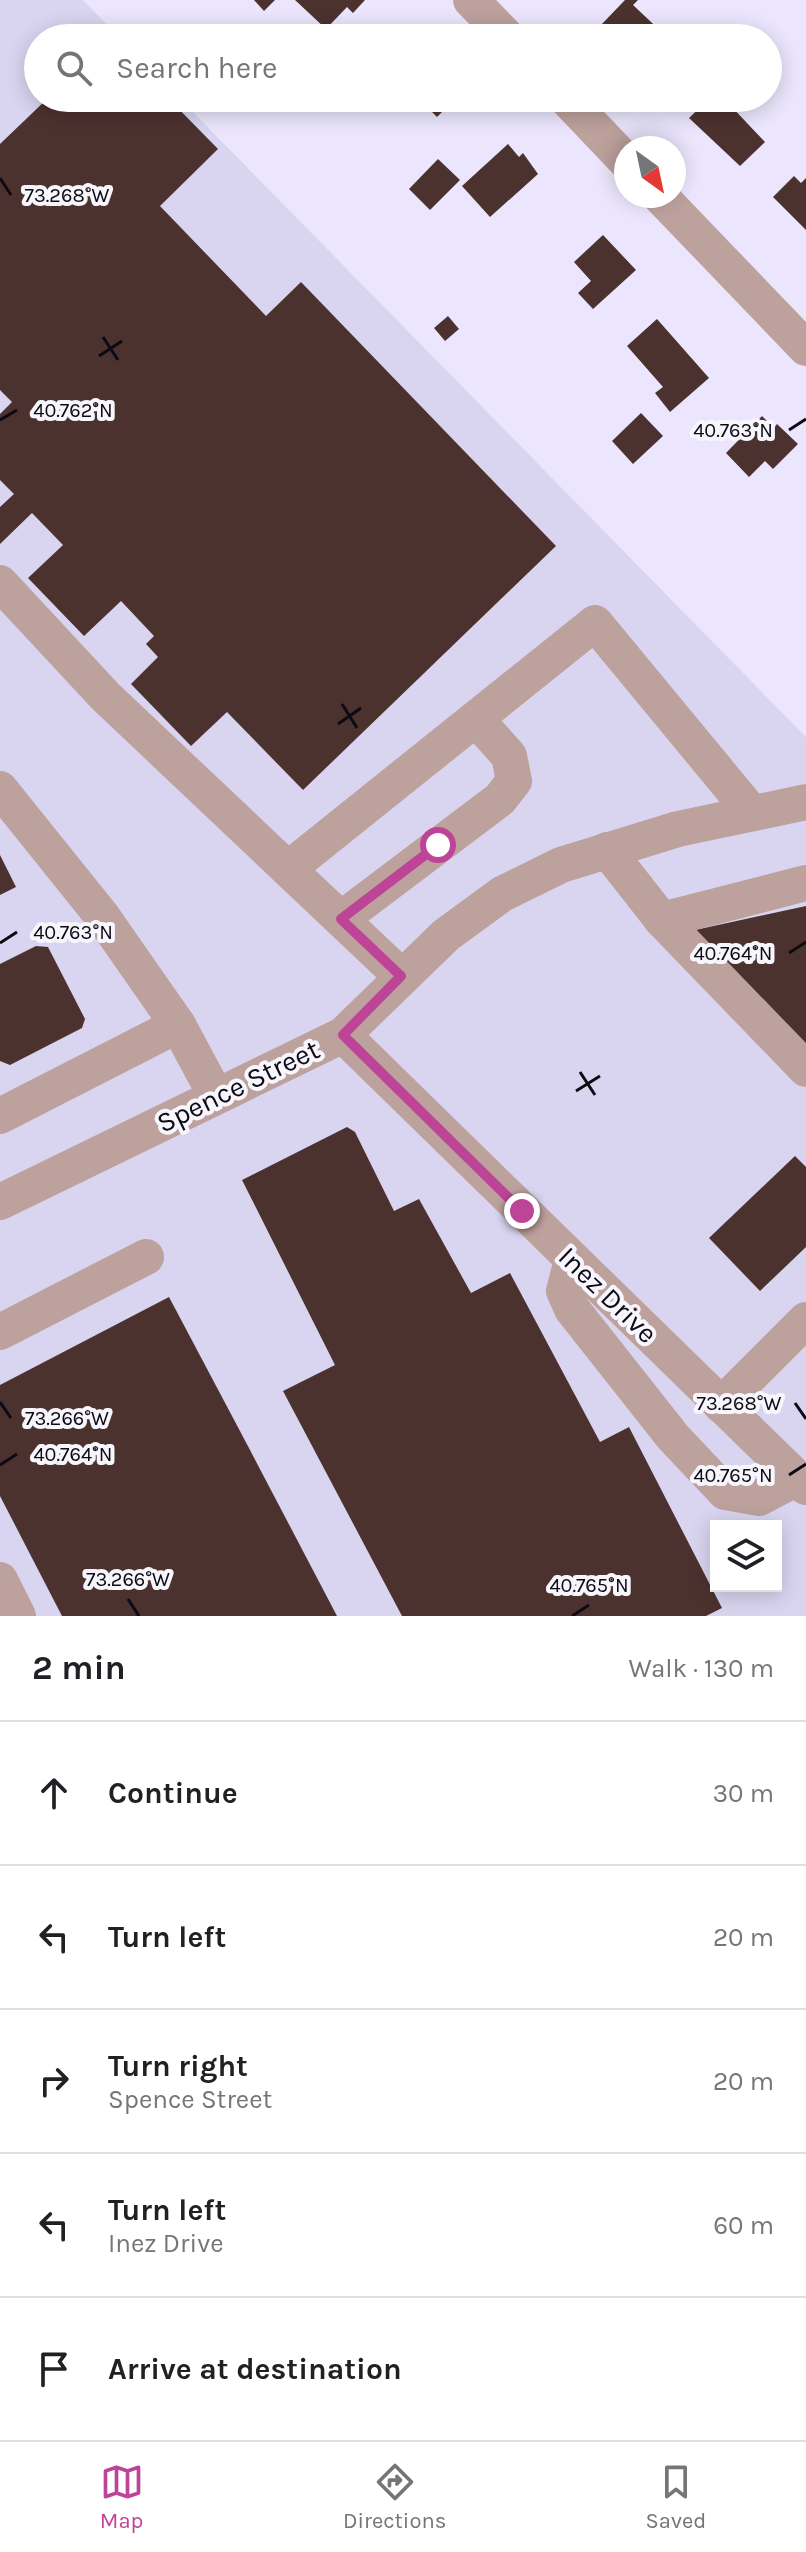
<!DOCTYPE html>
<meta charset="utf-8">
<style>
:root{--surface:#fff;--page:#f6f6f6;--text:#202124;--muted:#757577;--line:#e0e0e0;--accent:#be4498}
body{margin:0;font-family:Karla,sans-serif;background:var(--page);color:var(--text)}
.controls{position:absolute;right:24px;bottom:24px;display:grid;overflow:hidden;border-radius:0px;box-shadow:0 4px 20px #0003}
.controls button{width:72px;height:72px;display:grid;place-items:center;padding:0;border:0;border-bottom:2px solid var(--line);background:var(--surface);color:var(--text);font:40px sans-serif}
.compass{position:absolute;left:614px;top:136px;width:72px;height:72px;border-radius:50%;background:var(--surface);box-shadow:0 4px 20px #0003;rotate:147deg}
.stop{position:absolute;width:24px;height:24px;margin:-18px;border:6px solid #be4498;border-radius:50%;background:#fff}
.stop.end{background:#be4498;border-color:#fff;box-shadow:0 2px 8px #0008}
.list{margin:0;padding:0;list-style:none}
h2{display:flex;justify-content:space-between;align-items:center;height:104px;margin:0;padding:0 32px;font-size:34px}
h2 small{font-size:26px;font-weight:400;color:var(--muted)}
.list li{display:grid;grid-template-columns:52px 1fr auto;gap:24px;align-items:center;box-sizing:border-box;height:144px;padding:0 32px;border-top:2px solid var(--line)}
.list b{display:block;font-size:30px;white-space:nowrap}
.list p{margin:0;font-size:26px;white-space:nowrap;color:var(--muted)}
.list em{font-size:26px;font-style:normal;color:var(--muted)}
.icon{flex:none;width:44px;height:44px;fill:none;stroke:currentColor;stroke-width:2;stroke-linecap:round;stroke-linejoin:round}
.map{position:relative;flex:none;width:806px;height:1616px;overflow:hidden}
.search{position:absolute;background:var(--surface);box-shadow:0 4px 20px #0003;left:24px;right:24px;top:24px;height:88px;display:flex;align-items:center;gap:20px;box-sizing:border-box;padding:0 28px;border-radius:44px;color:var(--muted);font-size:30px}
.sheet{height:824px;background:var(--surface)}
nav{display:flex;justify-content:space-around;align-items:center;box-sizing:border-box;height:112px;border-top:2px solid var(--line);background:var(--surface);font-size:22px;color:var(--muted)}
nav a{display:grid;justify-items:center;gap:4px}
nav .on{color:var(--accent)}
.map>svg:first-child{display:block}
</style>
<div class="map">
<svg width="806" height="1616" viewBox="0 0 806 1616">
<rect width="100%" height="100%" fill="#ebe6fd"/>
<path fill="#d9d5f0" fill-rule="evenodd" d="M0 0H83L120 38H38V98H179L806 737V1616H0ZM716 1526H776V1586H716Z"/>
<g fill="#4c322f">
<path d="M254 0H275L264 11Z"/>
<path d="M295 0H365L353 13 347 7 326 29Z"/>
<path d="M625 0H638L633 5 668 38H615L601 25Z"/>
<path d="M48 98H168L218 149 160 206 266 316 301 282 556 546 303 790 227 712 191 746 131 684 158 657 146 644 154 636 121 601 84 636 28 578 63 545 32 513 0 544V507L14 494 0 480V414L12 402 0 390V144Z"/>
<path d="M418 98H456L437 117Z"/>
<path d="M710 98H729L733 101 729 104 765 142 740 166 689 118Z"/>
<path d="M508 144 519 157 523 153 538 174 490 217 462 186Z"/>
<path d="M438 159 460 180 430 210 409 189Z"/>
<path d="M794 176 801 183 806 178V230L773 197Z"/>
<path d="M603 235 636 270 593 309 578 293 591 281 574 262Z"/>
<path d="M448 316 459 329 445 341 434 328Z"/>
<path d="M657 319 709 378 670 412 655 393 663 387 627 346Z"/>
<path d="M641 413 663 436 633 464 612 441Z"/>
<path d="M762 416 774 428 777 424 798 444 773 469 765 461 749 477 726 453Z"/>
<path d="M0 855 16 887 0 895Z"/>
<path d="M806 906V1044L695 930Z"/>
<path d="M36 946 48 947 85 1019 82 1028 10 1065 0 1061V964Z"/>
<path d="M347 1127 355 1132 394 1211 419 1199 471 1293 510 1273 600 1442 629 1427 722 1608 706 1616H402L283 1391 335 1365 242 1180Z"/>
<path d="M795 1156 806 1167V1247L760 1291 709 1238Z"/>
<path d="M169 1297 250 1450 337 1616H62L0 1496V1385Z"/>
</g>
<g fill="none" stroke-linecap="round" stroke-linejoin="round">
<g stroke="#bda19d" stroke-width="36">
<path d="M471 0 508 38"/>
<path d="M566 98 626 161"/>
<path d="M660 196 806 348"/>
<path d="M0 583 105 696 401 976"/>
<path d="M0 789 102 916 178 1025"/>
<path d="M607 850 662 920 806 883"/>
<path d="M288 869 595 623 752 813"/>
<path d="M341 919 500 799 514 781 509 756 476 719"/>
<path d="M662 920 806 1069"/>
<path d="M343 1035 806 1487"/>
<path d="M0 1116 178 1025 216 1096"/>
<path d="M0 1202 343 1035 446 935 502 894 561 865 678 829 806 802"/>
<path d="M572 1260 564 1291 572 1309 673 1437 725 1492 759 1498 797 1478"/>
<path d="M0 1332 146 1257"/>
<path d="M721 1405 806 1320"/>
<path d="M0 1580 18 1616"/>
</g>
</g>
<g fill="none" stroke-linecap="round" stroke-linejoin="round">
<path stroke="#be4498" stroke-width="10" d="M438 845 341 919 401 976 343 1035 522 1211"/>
</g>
<path fill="none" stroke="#0d0a14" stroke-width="3" d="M0 178 11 195M103 337 118 360M99 356 122 341M0 420 17 410M789 430 806 419M342 704 357 728M338 724 361 708M0 943 17 932M789 953 806 942M580 1072 595 1095M576 1091 600 1076M0 1402 11 1418M795 1403 806 1419M0 1465 17 1454M789 1475 806 1464M128 1599 139 1616M572 1616 589 1605"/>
<g text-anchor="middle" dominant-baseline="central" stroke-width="8" stroke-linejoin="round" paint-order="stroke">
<g font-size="28" fill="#0d0a14" stroke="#f7f6fc">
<text transform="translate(238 1086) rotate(-26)">Spence Street</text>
<text transform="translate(608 1295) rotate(44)">Inez Drive</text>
</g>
</g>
<g font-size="20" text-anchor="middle" fill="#0d0a14" stroke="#f7f6fc" stroke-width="8" stroke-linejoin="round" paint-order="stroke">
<text x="67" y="202">73.268°W</text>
<text x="73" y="417">40.762°N</text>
<text x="733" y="437">40.763°N</text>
<text x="73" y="939">40.763°N</text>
<text x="733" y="960">40.764°N</text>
<text x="739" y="1410">73.268°W</text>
<text x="67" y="1425">73.266°W</text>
<text x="73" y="1461">40.764°N</text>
<text x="733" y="1482">40.765°N</text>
<text x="128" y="1586">73.266°W</text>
<text x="589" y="1592">40.765°N</text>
</g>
</svg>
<div class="controls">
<button><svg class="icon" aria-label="layers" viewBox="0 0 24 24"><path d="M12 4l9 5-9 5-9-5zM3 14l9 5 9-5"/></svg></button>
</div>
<svg class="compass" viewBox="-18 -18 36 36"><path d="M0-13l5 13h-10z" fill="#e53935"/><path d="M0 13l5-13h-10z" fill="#757577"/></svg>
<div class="stop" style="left:438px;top:845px"></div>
<div class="stop end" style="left:522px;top:1211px"></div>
<div class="search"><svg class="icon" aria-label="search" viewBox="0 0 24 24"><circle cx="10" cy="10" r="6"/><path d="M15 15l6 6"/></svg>Search here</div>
</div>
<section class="sheet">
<h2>2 min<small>Walk · 130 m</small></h2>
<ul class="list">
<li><svg class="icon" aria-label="ahead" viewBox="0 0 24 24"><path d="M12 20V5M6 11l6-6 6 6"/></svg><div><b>Continue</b></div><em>30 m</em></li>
<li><svg class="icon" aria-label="left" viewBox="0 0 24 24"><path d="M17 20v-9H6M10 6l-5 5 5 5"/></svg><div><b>Turn left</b></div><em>20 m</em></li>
<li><svg class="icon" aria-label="right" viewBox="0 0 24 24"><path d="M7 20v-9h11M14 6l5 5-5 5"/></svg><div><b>Turn right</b><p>Spence Street</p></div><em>20 m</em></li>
<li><svg class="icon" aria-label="left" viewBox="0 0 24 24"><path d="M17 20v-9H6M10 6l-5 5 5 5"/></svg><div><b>Turn left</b><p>Inez Drive</p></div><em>60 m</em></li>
<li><svg class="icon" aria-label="arrive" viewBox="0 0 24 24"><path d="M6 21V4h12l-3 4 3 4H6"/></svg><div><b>Arrive at destination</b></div></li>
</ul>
</section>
<nav>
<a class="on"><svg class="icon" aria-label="map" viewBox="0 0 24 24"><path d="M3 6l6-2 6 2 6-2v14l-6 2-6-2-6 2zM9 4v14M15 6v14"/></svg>Map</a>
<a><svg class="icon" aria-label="directions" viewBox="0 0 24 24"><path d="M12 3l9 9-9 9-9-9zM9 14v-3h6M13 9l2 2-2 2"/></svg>Directions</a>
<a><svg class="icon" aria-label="saved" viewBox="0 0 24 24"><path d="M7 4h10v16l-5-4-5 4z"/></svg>Saved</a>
</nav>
